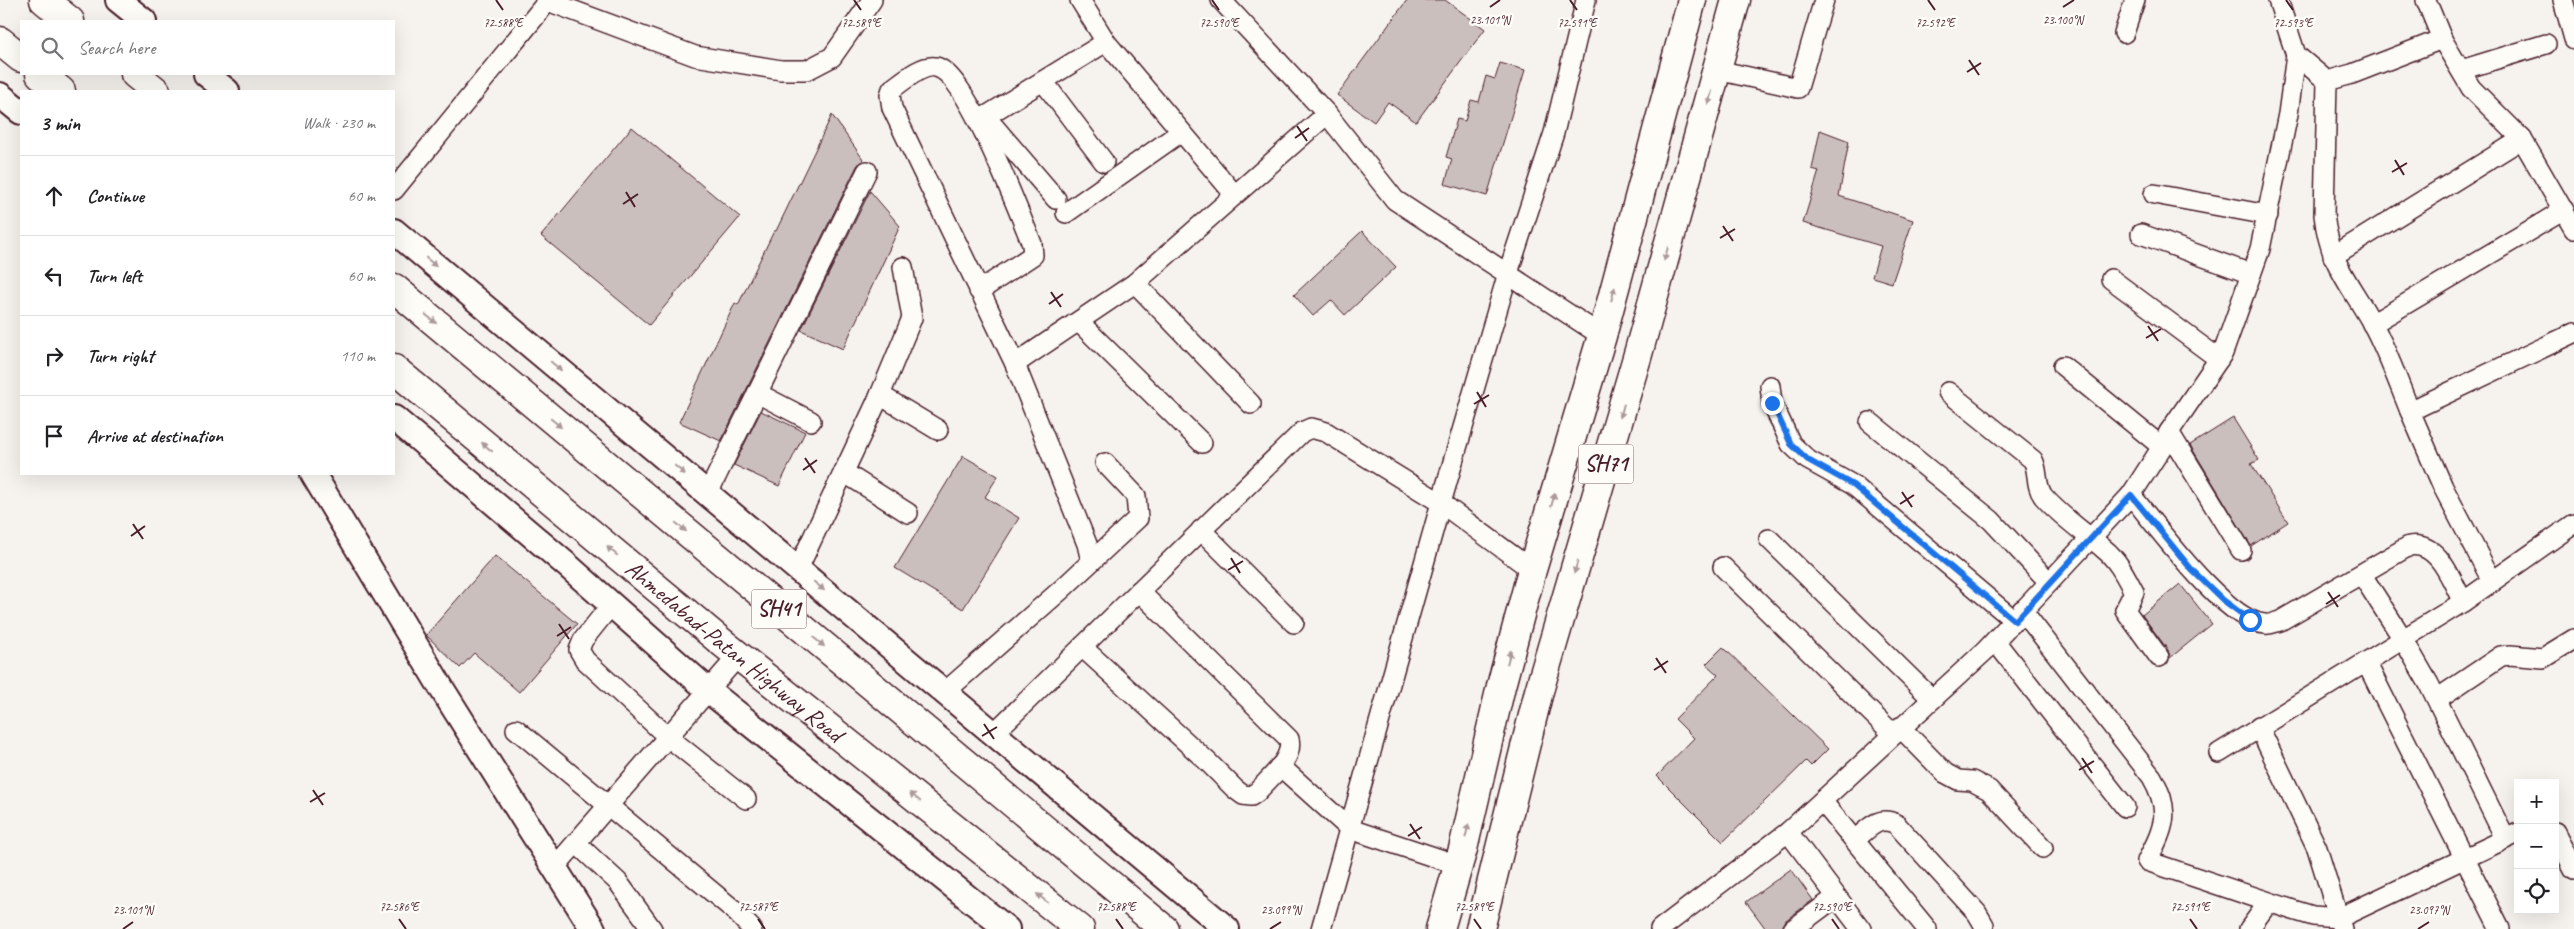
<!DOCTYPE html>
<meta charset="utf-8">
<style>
:root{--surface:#fff;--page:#f6f6f6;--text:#202124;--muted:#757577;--line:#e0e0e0}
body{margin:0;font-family:Caveat,sans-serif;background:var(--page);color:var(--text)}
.controls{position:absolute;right:15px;bottom:15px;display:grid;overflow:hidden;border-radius:0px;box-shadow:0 5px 20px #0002}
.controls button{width:45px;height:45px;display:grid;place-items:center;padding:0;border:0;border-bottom:1px solid var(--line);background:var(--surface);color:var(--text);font:25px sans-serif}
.stop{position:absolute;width:15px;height:15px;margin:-11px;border:4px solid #1a73e8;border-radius:50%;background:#fff}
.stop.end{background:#1a73e8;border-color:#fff;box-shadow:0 1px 5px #0008}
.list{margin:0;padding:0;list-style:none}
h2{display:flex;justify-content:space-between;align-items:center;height:65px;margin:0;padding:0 20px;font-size:21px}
h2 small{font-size:16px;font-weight:400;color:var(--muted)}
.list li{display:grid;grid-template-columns:32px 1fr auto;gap:15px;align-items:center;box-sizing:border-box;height:80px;padding:0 20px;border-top:1px solid var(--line)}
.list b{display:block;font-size:19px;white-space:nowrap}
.list em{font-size:16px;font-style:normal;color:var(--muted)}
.icon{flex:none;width:28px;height:28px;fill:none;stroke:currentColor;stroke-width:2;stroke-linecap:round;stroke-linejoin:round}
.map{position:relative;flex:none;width:2574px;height:929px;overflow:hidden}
.search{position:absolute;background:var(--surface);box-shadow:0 5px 20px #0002;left:20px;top:20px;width:375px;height:55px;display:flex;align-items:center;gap:12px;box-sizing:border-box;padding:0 18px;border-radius:0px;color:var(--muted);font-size:19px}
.panel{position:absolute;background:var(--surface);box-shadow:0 5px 20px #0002;left:20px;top:90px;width:375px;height:385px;border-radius:0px}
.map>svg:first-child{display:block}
</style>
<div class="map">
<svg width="2574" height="929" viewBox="0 0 2574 929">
<rect width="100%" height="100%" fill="#f6f3ef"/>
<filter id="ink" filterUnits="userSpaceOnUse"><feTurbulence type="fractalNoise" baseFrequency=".02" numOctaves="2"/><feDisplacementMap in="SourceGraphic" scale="10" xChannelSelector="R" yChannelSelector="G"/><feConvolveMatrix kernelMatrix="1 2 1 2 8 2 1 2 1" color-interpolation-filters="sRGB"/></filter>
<g filter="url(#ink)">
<g fill="#cbbfbe" stroke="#4a1f2b">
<path d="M1407 0H1445L1485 29 1416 122 1388 102 1374 122 1337 95Z"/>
<path d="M1500 63 1525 70 1487 196 1445 184 1452 159 1446 157 1457 119 1465 121 1471 100 1479 102 1486 76 1495 79Z"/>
<path d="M832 115 863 159 857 166 721 441 679 422 735 303 738 305 774 231H776Z"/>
<path d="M632 127 740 217 649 325 541 236Z"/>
<path d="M1820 130 1849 141 1839 196 1913 220 1892 283 1872 277 1881 246 1803 223 1819 171 1812 169Z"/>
<path d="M870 191 900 226 843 349 801 330Z"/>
<path d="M1362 231 1396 267 1345 315 1331 300 1313 316 1294 295Z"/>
<path d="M761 411 805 432 779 486 734 465Z"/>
<path d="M2233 418 2259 460 2251 464 2288 522 2251 546 2190 445Z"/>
<path d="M963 456 998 476 985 497 1019 518 963 609 895 568Z"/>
<path d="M495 556 577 624 519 692 474 653 460 668 426 635Z"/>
<path d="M2180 584 2212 624 2170 658 2168 650 2142 615Z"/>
<path d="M1723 647 1828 749 1811 766 1806 761 1723 842 1657 776 1694 738 1675 719 1718 675 1706 664Z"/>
<path d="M1791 869 1813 900 1786 920 1782 929H1766L1746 902Z"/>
</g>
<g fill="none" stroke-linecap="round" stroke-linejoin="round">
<defs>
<g id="minor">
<path d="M545 0 695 56 781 70H807L832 57 872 0"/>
<path d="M1080 0 1106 42 1234 194"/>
<path d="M1221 0 1327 114 1395 200 1602 336"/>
<path d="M2278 0 2296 55 2327 81 2352 74 2442 39 2471 88 2522 139 2574 229"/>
<path d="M2426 0 2442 39"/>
<path d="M2563 0 2574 39"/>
<path d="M2124 33 2135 0"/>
<path d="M1717 70 1798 88 1824 0"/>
<path d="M2461 70 2546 44"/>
<path d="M1043 81 1104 162"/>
<path d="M2327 81 2324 215C2330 265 2349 282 2372 323 2387 350 2398 382 2410 411L2574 333"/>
<path d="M985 116 1056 199"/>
<path d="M978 121 1106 42"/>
<path d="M394 190 547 2"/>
<path d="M2154 194 2268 215"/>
<path d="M1066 213 1181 132"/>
<path d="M2141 234 2251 274"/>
<path d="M2333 256 2522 139"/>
<path d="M2111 279 2219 359"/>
<path d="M1135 283 1251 404"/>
<path d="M979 291 1033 255 1032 244C1019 213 967 74 936 67 922 64 903 81 892 89L890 95 892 108 1015 364 1087 544 1091 561"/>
<path d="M1079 322 1202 443"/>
<path d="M2372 324 2564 210"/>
<path d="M1015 364 1135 283 1327 114"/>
<path d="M2063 366 2162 447"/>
<path d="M1770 386 1772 403 1791 444 1808 460 1853 485 2015 621"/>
<path d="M1948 392 2033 460C2039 472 2035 485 2043 496 2060 516 2084 532 2104 549 2118 560 2126 577 2134 592L2125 610 2159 657"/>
<path d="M757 393 811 421"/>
<path d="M880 395 938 430"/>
<path d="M2410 411 2443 487 2492 581"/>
<path d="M1870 422 1991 520 2049 582"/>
<path d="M2169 432 2241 550"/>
<path d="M845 473 908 513"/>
<path d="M708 493 867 171"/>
<path d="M2131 495C2156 525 2226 622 2265 624 2270 625 2276 622 2280 621L2409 546C2439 541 2451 580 2463 602L2574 524"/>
<path d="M1201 530 1294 623"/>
<path d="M1769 539 1932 699"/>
<path d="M1723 567 1893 734"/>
<path d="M798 569 880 395 912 318 903 267"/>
<path d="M2362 575 2403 639 2429 684 2505 838"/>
<path d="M611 605 583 640 579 650 585 660 668 737 746 799"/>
<path d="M2022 610 2152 777C2172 812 2164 828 2147 861L2293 910 2313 916 2339 918 2518 833"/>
<path d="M1995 641 2125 807"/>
<path d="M1082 647 1208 762 1235 789 1243 795 1251 796 1257 792C1270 777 1294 759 1289 739L1139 591"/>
<path d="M2366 662 2500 929"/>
<path d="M945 692 1062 589 1138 518 1136 496 1105 463"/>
<path d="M2437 699 2501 656 2510 655 2543 658 2574 639"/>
<path d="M1900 727 1945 773 1958 780 1972 781 1989 790 2043 848"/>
<path d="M2259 727 2317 848 2342 929"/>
<path d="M516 729 734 910 752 929"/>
<path d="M994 733 1302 432 1311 428 1326 432 1441 503 1532 570"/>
<path d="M2219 753 2463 602"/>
<path d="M1280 766 1350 829 1458 865"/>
<path d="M1822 801 1927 929"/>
<path d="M1788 832 1861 929"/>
<path d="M2555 832 2574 869"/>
<path d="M1856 839C1869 828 1879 815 1896 824L1977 913 1984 925V929"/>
<path d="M576 843 618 882 652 929"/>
<path d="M554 868 739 655"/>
<path d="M1321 929 1441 503 1508 273 1554 133 1586 0"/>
<path d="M1660 929 1788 832 1986 650 2131 495 2162 447 2169 432 2223 353 2260 249 2288 114 2296 55"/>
<path d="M1793 929 1836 897"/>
<path d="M2249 929 2268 903"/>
</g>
<g id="tertiary">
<path d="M118 0 144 21"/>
<path d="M206 74 227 91"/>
<path d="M0 95 21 112"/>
<path d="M394 231 1227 929"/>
<path d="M394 418 568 566 709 691 1007 929"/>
<path d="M313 474 442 689 593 929"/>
</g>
<g id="primary">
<path d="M44 0 70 21"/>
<path d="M0 41 21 58"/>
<path d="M40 74 61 91"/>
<path d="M135 74 156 91"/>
<path d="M394 288 1164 929"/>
<path id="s1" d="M394 369 719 640 1080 929"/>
<path d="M1440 929 1463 849 1501 686 1532 570 1602 336 1692 0"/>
<path d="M1480 929 1539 691 1638 354 1736 0"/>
</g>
</defs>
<use href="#minor" stroke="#4a1f2b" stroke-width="22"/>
<use href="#tertiary" stroke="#4a1f2b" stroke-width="28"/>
<use href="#primary" stroke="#4a1f2b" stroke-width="31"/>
<use href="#minor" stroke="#fdfcf7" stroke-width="19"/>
<use href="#tertiary" stroke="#fdfcf7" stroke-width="24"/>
<use href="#primary" stroke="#fdfcf7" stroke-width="28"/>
</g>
<defs><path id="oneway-solid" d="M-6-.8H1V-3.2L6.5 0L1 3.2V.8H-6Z" transform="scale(1.25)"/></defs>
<g fill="#ac999b">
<use href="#oneway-solid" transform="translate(1710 98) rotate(106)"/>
<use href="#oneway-solid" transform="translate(1666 254) rotate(106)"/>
<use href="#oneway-solid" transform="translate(431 262) rotate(40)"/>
<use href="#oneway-solid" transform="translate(1613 294) rotate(-75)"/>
<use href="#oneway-solid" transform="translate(431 319) rotate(40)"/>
<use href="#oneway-solid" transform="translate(556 366) rotate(40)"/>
<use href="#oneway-solid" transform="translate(1622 411) rotate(106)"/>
<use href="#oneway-solid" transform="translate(556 423) rotate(40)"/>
<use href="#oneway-solid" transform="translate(487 447) rotate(-140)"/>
<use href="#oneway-solid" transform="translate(680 470) rotate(40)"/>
<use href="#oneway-solid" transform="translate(1553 500) rotate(-74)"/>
<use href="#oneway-solid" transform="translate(681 527) rotate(40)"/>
<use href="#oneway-solid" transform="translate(612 551) rotate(-140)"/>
<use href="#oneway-solid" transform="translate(1576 567) rotate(106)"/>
<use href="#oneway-solid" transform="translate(819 586) rotate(40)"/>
<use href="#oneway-solid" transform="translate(819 642) rotate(40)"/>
<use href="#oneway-solid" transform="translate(1509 657) rotate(-75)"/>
<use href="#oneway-solid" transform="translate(915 797) rotate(-141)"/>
<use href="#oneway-solid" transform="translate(1467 831) rotate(-77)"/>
<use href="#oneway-solid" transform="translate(1042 898) rotate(-141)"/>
</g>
</g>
<g fill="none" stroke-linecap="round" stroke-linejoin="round" filter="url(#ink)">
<path stroke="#1a73e8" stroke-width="6" d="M1772 403 1791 444 1808 460 1853 485 2015 621 2131 495 2192 570 2223 600 2250 620"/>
</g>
<path fill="none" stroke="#4a1f2b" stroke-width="2" d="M496 0 503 10M854 0 861 10M1212 0 1219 10M1570 0 1577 10M1928 0 1935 10M2286 0 2293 10M1490 7 1500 0M2063 7 2074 0M1969 60 1979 75M1967 72 1981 63M1297 126 1307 141M1295 138 1309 128M2395 160 2404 175M2392 172 2407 163M626 192 635 207M623 204 638 194M1723 226 1733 241M1720 238 1735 229M1051 292 1061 307M1049 304 1063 294M2148 326 2158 341M2146 338 2161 329M1477 392 1486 407M1474 404 1489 395M805 458 815 473M803 470 817 460M1902 492 1912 507M1900 504 1914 495M133 524 143 539M131 536 145 526M1231 558 1240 573M1228 570 1243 561M2328 592 2338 607M2326 604 2340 595M559 624 569 639M557 636 571 627M1656 658 1666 673M1654 670 1668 661M984 724 994 739M982 736 997 727M2082 758 2092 773M2079 770 2094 761M313 790 323 805M310 802 325 793M1410 824 1420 839M1408 836 1422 827M399 919 406 929M758 919 765 929M1116 919 1123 929M1474 919 1481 929M1832 919 1839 929M2190 919 2197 929M123 929 133 922M1270 929 1281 922M2418 929 2429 922"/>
<g text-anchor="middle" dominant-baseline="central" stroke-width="5" stroke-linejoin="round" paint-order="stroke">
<g fill="#fdfcf7" stroke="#806168" stroke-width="1">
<rect x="1578.5" y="444.5" width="55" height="39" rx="4"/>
<rect x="751.5" y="589.5" width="55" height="39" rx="4"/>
</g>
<g font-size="22" font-weight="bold" fill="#4a1f2b">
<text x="1606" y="464">SH71</text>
<text x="779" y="609">SH41</text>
</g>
<g font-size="24" fill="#4a1f2b" stroke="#fdfcf7">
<text stroke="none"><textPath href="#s1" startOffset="442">Ahmedabad-Patan Highway Road</textPath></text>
</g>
</g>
<g font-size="12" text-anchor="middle" fill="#4a1f2b" stroke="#fdfcf7" stroke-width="5" stroke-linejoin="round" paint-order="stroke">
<text x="1490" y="24">23.101°N</text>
<text x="2063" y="24">23.100°N</text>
<text x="503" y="27">72.588°E</text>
<text x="861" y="27">72.589°E</text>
<text x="1219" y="27">72.590°E</text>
<text x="1577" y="27">72.591°E</text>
<text x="1935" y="27">72.592°E</text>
<text x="2293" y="27">72.593°E</text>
<text x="399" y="911">72.586°E</text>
<text x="758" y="911">72.587°E</text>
<text x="1116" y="911">72.588°E</text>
<text x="1474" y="911">72.589°E</text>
<text x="1832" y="911">72.590°E</text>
<text x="2190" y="911">72.591°E</text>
<text x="133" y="914">23.101°N</text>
<text x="1281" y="914">23.099°N</text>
<text x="2429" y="914">23.097°N</text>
</g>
</svg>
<div class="controls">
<button>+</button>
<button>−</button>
<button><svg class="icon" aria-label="locate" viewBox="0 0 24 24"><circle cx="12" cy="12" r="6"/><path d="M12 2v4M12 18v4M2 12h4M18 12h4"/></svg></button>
</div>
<div class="stop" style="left:2250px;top:620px"></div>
<div class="stop end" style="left:1772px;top:403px"></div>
<div class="search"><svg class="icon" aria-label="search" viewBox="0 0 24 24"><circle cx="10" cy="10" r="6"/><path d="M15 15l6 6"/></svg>Search here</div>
<section class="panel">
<h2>3 min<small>Walk · 230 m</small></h2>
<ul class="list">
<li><svg class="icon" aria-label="ahead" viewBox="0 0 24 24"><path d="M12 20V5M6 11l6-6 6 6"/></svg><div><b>Continue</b></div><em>60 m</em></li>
<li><svg class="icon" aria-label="left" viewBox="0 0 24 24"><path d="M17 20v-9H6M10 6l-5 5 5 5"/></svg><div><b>Turn left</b></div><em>60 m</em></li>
<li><svg class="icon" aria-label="right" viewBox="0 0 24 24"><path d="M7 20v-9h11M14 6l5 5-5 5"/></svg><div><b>Turn right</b></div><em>110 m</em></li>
<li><svg class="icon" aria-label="arrive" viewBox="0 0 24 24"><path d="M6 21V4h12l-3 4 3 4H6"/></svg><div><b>Arrive at destination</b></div></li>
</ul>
</section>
</div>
